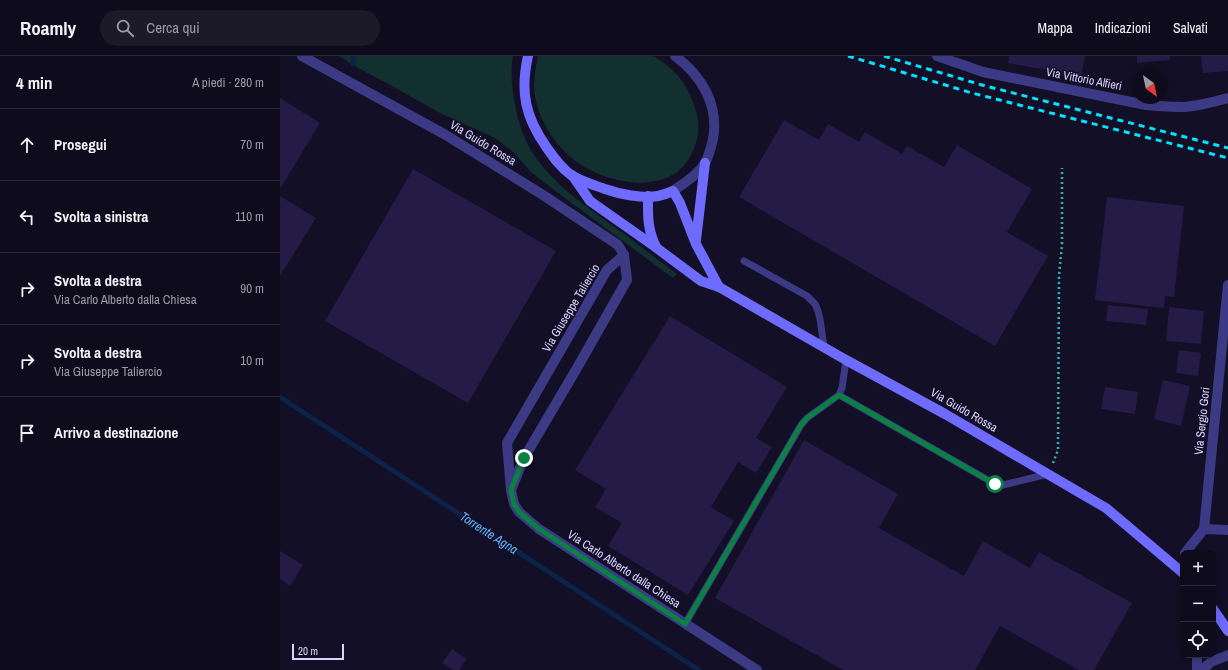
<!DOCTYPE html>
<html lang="it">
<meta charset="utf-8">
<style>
:root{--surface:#0e0b1c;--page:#1c1929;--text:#f1f3f6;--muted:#9b9ba3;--line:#2e2b3b}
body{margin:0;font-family:"Archivo Narrow",sans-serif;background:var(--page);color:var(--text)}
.controls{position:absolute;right:12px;bottom:12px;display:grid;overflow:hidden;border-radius:8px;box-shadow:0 2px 10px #0003}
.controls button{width:36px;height:36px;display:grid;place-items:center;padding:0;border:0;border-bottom:1px solid var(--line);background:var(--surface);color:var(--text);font:20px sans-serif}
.compass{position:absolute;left:852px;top:12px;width:36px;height:36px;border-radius:50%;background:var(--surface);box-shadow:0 2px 10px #0003;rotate:147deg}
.scale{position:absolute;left:12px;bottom:10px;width:52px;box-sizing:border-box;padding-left:4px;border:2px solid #d9d4ff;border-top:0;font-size:11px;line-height:14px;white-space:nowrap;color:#d9d4ff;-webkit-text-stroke:3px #130f26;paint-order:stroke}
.stop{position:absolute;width:12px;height:12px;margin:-9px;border:3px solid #0b8043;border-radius:50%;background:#fff}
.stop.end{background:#0b8043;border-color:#fff;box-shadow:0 1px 4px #0008}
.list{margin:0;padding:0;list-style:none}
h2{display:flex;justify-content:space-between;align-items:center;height:52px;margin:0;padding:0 16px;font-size:17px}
h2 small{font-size:13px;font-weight:400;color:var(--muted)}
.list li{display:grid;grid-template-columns:26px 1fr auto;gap:12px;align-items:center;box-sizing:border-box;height:72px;padding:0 16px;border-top:1px solid var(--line)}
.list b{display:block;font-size:15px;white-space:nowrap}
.list p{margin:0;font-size:13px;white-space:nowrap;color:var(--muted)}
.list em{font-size:13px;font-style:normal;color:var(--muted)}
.icon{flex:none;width:22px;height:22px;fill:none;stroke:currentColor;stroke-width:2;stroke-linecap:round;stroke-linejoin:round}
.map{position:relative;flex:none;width:948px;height:614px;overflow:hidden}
header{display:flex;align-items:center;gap:24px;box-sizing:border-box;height:56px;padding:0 20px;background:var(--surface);border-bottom:1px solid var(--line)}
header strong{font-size:19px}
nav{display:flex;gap:22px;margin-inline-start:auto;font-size:14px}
.search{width:280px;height:36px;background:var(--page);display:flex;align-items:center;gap:10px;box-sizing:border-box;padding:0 14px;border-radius:22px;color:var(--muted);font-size:15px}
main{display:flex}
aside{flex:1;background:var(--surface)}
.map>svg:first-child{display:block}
</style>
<header>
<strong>Roamly</strong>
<div class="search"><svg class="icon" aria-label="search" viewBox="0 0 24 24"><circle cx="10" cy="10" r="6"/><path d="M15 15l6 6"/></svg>Cerca qui</div>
<nav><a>Mappa</a><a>Indicazioni</a><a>Salvati</a></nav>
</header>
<main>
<aside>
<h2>4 min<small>A piedi · 280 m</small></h2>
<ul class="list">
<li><svg class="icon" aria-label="ahead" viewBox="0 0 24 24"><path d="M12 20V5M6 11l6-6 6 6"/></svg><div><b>Prosegui</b></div><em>70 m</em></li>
<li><svg class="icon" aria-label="left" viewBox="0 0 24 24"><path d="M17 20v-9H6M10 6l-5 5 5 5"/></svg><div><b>Svolta a sinistra</b></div><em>110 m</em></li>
<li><svg class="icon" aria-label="right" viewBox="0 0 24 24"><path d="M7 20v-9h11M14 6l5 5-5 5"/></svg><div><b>Svolta a destra</b><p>Via Carlo Alberto dalla Chiesa</p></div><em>90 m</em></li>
<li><svg class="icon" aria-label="right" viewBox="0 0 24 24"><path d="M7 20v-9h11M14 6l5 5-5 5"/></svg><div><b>Svolta a destra</b><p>Via Giuseppe Taliercio</p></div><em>10 m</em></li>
<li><svg class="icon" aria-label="arrive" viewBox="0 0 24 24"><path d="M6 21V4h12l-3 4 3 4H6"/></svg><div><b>Arrivo a destinazione</b></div></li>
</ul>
</aside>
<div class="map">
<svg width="948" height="614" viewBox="0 0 948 614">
<rect width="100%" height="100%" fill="#130f26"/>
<g fill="#12302f">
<path d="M59 0H233C230 16 232 33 235 48 238 66 244 84 254 99 273 127 300 146 326 165 350 182 373 200 397 218L393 222 270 131 250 115 233 96 215 82 160 57 114 31 78 12Z"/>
<path d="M258 0H373C396 12 411 33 417 59 420 71 418 85 412 97 390 145 316 127 286 97 272 83 260 64 256 45 252 31 255 14 258 0Z"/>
</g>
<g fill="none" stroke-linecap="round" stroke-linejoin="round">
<g stroke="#0c2248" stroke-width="5">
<path d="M73 8V0"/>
<path d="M0 341 419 614"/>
</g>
</g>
<g fill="#241b47">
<path d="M729 0H805L801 20 728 7Z"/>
<path d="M857 0H890V4L857 7Z"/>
<path d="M921 0H948V15L923 17Z"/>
<path d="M0 42 40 67 0 133Z"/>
<path d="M504 64 539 84 548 68 579 86 585 76 622 98 627 90 664 111 677 89 752 133 727 176 768 200 715 290 459 141Z"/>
<path d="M133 113 276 195 188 347 45 265Z"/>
<path d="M0 140 36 162 0 220Z"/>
<path d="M827 141 904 150 894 241 885 240 884 252 815 244Z"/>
<path d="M828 249 868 253 866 269 826 265Z"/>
<path d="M889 251 924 255 921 288 886 285Z"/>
<path d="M390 260 507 331 476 382 492 391 476 417 458 406 431 451 454 465 408 539 328 490 342 467 315 451 326 433 295 414Z"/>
<path d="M899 294 921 297 918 320 896 317Z"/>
<path d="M883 324 910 330 901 370 874 363Z"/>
<path d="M825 331 858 336 855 358 821 353Z"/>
<path d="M524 384 618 438 599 472 684 520 703 485 750 512 759 496 852 547 814 614H799L720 570 695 614H563L435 542Z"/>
<path d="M0 495 23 509 10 530 0 523Z"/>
<path d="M172 593 187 603 179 614H173L162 607Z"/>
</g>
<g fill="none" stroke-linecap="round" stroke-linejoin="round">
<path stroke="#2fb8b0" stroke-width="2.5" stroke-dasharray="2 3" stroke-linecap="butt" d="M773 407 778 394 779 220 782 188V112"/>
<g stroke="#3d3a85" stroke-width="7">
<path d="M464 205 527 240 535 248 538 255 540 263 544 291"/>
<path d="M566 304 562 332 559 339 715 428 723 429 768 418"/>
<path d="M405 568 521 369 527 362 559 339"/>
</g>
<g stroke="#3d3a85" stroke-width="10">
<path d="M22 0 164 78 263 139 338 189 344 199 347 224 297 312 244 402 231 434"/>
<path d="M657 0 703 16 866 49C878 50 891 51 904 51 919 50 933 46 948 42"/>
<path d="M344 199 327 214 227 387 231 434 234 448 239 456 259 473 477 614"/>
<path d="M924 473 948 474"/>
<path d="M905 497 924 473 948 229"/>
<path d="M917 614V599"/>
<path d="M922 614 931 606 948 599"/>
</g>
<path stroke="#3d3a85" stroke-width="10" d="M393 135C404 127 418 119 425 107 429 100 431 91 433 83 439 49 422 20 395 0"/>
<g stroke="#6f6bff" stroke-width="10">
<path d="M248 0C240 36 245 61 267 92 274 102 281 112 291 119 300 125 314 129 325 133 339 138 363 143 378 140 383 139 388 137 393 135L400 147 416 188 439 231"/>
<path d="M292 119 310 145 374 190 421 225 439 231 566 304 665 358 826 452 903 517"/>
<path d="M368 140C368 160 367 172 376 191"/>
<path d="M416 184 425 107"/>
<path d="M933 553 948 575"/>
</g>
<g stroke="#00e5ff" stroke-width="3" stroke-dasharray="6 5" stroke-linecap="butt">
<path d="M568 0 692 37 948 102"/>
<path d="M604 0 702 29 948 92"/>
</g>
</g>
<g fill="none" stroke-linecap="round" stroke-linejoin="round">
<path stroke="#0b8043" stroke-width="5" d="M244 402 231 434 234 448 239 456 259 473 405 568 521 369 527 362 559 339 715 428"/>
</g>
<g text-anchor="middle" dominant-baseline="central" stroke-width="3" stroke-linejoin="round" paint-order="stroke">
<g font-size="12" fill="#d9d4ff" stroke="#130f26">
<text transform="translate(804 23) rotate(11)">Via Vittorio Alfieri</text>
<text transform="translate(203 87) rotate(31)">Via Guido Rossa</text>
<text transform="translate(291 252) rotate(-59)">Via Giuseppe Taliercio</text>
<text transform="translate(684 354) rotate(30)">Via Guido Rossa</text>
<text transform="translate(922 365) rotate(-84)">Via Sergio Gori</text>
<text transform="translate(344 513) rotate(33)">Via Carlo Alberto dalla Chiesa</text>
</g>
<g font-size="13" font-style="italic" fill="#62b6ff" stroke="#130f26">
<text transform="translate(209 477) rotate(33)">Torrente Agna</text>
</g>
</g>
</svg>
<div class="controls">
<button>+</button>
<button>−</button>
<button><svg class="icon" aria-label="locate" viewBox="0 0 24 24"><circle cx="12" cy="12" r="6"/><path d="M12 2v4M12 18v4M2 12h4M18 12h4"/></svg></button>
</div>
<svg class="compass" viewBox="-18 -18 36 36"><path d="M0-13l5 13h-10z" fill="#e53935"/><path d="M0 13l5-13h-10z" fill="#9b9ba3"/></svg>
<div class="scale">20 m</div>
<div class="stop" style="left:715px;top:428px"></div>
<div class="stop end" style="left:244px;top:402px"></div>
</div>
</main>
